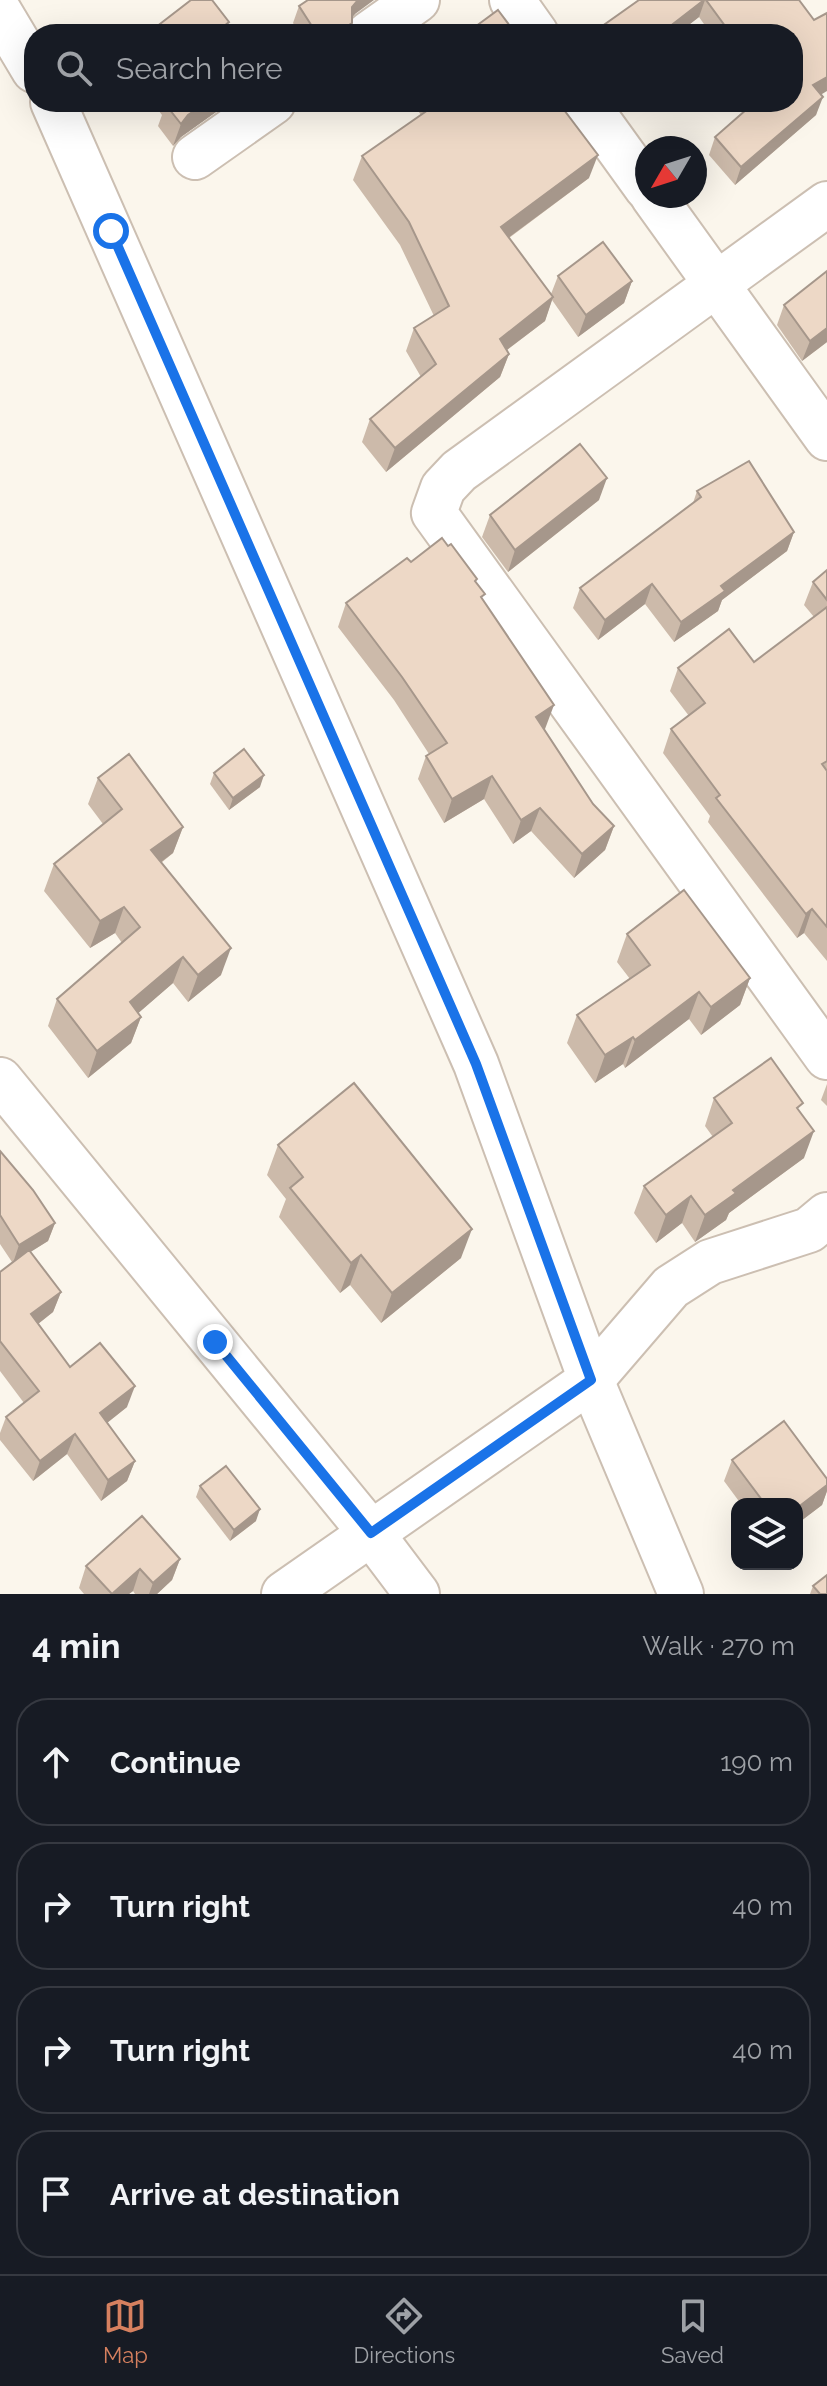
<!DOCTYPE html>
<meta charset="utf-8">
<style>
:root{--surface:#171b24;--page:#242831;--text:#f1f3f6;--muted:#9ea1a6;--line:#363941;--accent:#d6805f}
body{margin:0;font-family:Raleway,sans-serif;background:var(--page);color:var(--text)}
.controls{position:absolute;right:24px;bottom:24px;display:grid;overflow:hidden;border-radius:16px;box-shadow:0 8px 32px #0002}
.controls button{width:72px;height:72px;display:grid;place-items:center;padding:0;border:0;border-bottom:2px solid var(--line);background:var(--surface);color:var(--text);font:40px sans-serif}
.compass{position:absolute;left:635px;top:136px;width:72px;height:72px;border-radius:50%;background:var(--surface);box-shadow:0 8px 32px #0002;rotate:231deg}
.stop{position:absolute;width:24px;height:24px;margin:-18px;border:6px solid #1a73e8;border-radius:50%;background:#fff}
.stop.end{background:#1a73e8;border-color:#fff;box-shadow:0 2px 8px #0008}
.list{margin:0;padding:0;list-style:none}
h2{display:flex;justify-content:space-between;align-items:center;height:104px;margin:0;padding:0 32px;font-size:34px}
h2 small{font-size:26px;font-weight:400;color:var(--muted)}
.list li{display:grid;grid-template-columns:52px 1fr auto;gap:24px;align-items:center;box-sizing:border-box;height:128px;margin:0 16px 16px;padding:0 16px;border:2px solid var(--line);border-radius:32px}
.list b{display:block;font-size:30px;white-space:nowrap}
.list em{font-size:26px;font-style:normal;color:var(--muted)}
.icon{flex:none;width:44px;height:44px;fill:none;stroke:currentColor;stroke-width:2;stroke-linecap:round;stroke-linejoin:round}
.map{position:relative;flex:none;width:827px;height:1594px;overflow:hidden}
.search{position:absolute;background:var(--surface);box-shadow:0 8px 32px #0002;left:24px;right:24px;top:24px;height:88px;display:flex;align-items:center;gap:20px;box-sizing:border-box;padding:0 28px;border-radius:32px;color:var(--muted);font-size:30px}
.sheet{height:680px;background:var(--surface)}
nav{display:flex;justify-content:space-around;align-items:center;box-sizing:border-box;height:112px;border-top:2px solid var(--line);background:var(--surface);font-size:22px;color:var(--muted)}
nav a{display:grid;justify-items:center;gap:4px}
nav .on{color:var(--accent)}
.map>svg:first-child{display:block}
</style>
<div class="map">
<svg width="827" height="1594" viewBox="0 0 827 1594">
<rect width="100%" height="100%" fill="#fbf6ec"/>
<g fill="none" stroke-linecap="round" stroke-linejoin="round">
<defs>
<g id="minor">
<path d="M512 0 536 34"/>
<path d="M0 13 34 70"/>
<path d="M369 34 417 0"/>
<path d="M53 102 476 1064 591 1380 681 1594"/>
<path d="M585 102 647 188"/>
<path d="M195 157 273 102"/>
<path d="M653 196 827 438"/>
<path d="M827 204 459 471 443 488 434 513 827 1057"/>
<path d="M0 1080 371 1533 417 1594"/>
<path d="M284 1594 591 1380 671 1287 710 1262 809 1230 827 1215"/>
</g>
</defs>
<use href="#minor" stroke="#ccbfb2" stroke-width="48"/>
<use href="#minor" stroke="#fff" stroke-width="44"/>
</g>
<g fill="#ccbaaa">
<path d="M639 0H799L821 95 816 115 735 185 709 155 715 137 793 102V34H711L699 17 677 34H591Z"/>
<path d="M299 6 355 14 352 17V23L348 34H300L293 23Z"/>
<path d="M152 102H230L181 137 173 146 158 126 162 115Z"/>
<path d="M412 102H558L589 178 509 238 551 294 558 276 632 281 624 303 578 337 552 300 545 321 507 350 509 354 500 377 386 472 362 442 370 419 421 377 406 351 414 328 434 316 400 245 353 180 362 156 421 115Z"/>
<path d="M784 305 827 342 802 361 777 325Z"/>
<path d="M697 491 794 532 787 551 722 600 718 611 674 642 645 604 598 640 573 608 580 588 693 503Z"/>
<path d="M599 500 508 572 482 537 490 515Z"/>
<path d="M411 562 476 582 483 600 545 730 593 804 614 826 605 850 574 878 531 831 513 844 484 799 444 823 418 779 426 756 429 754 394 700 338 627 346 603Z"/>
<path d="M827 570V961L804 933 797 938 708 822 710 816 663 753 671 729 689 716 670 691 678 668 754 662 814 617 804 605 813 582Z"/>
<path d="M214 773 260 787 229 810 210 784Z"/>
<path d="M98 778 183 827 173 853 161 863 221 975 188 1002 173 983 138 1013 141 1017 131 1043 88 1078 48 1026 57 999 122 943 115 933 90 948 44 891 54 864 103 824 88 804Z"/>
<path d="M627 934 750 978 740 1005 701 1035 689 1019 625 1068 623 1064 595 1083 567 1043 577 1015 630 979 617 962Z"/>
<path d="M827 1084V1106L821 1100Z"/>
<path d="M714 1098 800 1111 804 1158 729 1213 726 1220 695 1242 682 1223 656 1243 634 1213 644 1186 713 1137 705 1126Z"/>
<path d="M278 1145 461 1258 381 1323 350 1285 340 1293 279 1217 286 1199 267 1175Z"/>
<path d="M0 1151 55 1223 48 1241 30 1252 61 1292 53 1312 38 1324 70 1367 127 1407 107 1423 135 1461 127 1481 101 1501 67 1454 33 1481 0 1440V1433L6 1417 24 1403 0 1371V1272L12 1262 0 1244Z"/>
<path d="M732 1460 827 1479V1491L822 1505 797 1524V1504H741L724 1481Z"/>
<path d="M200 1486 256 1521 230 1541 196 1497Z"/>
<path d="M180 1559 172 1580 157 1594H135L133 1591 129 1594H84L79 1588 86 1566Z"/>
<path d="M813 1586 827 1594H810Z"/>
</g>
<g fill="#a6978b">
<path d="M358 0H374L355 14 346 24 352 7Z"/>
<path d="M705 0 699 17 677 34H660Z"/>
<path d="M352 23 348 34H335Z"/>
<path d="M827 77V91L807 103 813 85Z"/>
<path d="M823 97 816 115 735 185 741 167Z"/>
<path d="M207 102H230L181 137 173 146 181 124 188 115Z"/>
<path d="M598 155 589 178 492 250 501 227Z"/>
<path d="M632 281 624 303 578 337 586 315Z"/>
<path d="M553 297 545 321 491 362 500 339Z"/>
<path d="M827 328V342L802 361 810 341Z"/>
<path d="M509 354 500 377 386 472 395 448Z"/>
<path d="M607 478 599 500 508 572 515 550Z"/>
<path d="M794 532 787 551 722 600 718 611 674 642 681 622 721 586Z"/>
<path d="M652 584 645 604 598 640 605 620Z"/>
<path d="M554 705 545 729 528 741 536 717Z"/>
<path d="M264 775 260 787 229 810 233 798Z"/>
<path d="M492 776 484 799 444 823 452 799Z"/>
<path d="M540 808 531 831 513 844 521 820Z"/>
<path d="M614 826 605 850 574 878 582 854Z"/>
<path d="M183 827 173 853 141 877 151 850Z"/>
<path d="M124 907 115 933 90 948 100 921Z"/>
<path d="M812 909 804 933 797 938 806 914Z"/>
<path d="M231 948 221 975 188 1002 198 975Z"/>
<path d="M183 957 173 983 120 1029 130 1002Z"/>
<path d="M750 978 740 1005 701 1035 711 1007Z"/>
<path d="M699 992 689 1019 625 1068 635 1040Z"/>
<path d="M141 1017 131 1043 88 1078 97 1051Z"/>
<path d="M633 1037 623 1064 595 1083 605 1055Z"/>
<path d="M814 1131 804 1158 729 1213 726 1220 695 1242 705 1215 733 1190Z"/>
<path d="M691 1196 682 1223 656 1243 666 1215Z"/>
<path d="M55 1223 48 1241 13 1263 19 1245Z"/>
<path d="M472 1229 461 1258 381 1323 392 1293Z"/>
<path d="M361 1255 350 1285 340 1293 351 1263Z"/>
<path d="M61 1292 53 1312 24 1335 31 1314Z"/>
<path d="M135 1386 127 1407 93 1434 100 1413Z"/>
<path d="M75 1434 67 1454 33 1481 40 1461Z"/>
<path d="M135 1461 127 1481 101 1501 108 1480Z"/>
<path d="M827 1485V1491L822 1505 797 1524V1508Z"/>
<path d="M260 1509 256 1521 230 1541 234 1530Z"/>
<path d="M180 1559 172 1580 157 1594H149L153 1583Z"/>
<path d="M140 1569 133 1591 129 1594H113Z"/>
</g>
<g fill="#edd8c6" stroke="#a6978b" stroke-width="2">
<path d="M191 0H212L229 22 223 27 228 34H147Z"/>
<path d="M308 0H358L352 7V23L335 34H317L299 6Z"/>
<path d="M639 0H704L660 34H591Z"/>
<path d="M706 0H799L814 20 827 13V77L813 85 823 97 741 167 715 137 755 102H793V34H731Z"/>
<path d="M498 10 516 34H470L468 32Z"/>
<path d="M170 102H207L188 115 181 124 166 105Z"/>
<path d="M438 102H558L598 155 501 227 553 297 500 339 509 354 395 448 370 419 436 364 414 328 449 306 409 222 362 156 438 103Z"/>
<path d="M603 242 632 281 586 315 558 276Z"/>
<path d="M827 271V328L810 341 784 305Z"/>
<path d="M580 444 607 478 515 550 490 515Z"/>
<path d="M749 461 794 532 721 586 725 591 681 622 652 584 605 620 580 588 701 497 697 491Z"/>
<path d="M442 538 448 546 451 544 477 579 475 581 485 594 481 597 554 705 536 717 593 804 614 826 582 854 540 808 521 820 492 776 452 799 426 756 447 743 402 677 346 603 407 558 411 562Z"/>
<path d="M827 570V600L813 582Z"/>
<path d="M827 607V761L822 764 827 771V927L812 909 806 914 716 798 720 795 671 729 705 703 678 668 729 629 754 662Z"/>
<path d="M244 749 264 775 233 798 214 773Z"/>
<path d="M129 754 183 827 151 850 231 948 198 975 183 957 130 1002 141 1017 97 1051 57 999 140 927 124 907 100 921 54 864 122 809 98 778Z"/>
<path d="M684 890 750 978 711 1007 699 992 635 1040 633 1037 605 1055 577 1015 650 965 627 934Z"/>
<path d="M771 1058 803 1103 797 1108 814 1131 733 1190 736 1193 705 1215 691 1196 666 1215 644 1186 732 1123 714 1098Z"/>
<path d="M354 1083 472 1229 392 1293 361 1255 351 1263 290 1188 303 1177 278 1145Z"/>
<path d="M0 1151 33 1190 55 1223 19 1245 0 1215Z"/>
<path d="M29 1250 61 1292 31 1314 70 1367 100 1343 135 1386 100 1413 135 1461 108 1480 75 1434 40 1461 6 1417 39 1391 0 1341V1272Z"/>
<path d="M784 1421 827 1479V1485L797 1508V1504H765L732 1460Z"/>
<path d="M226 1466 260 1509 234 1530 200 1486Z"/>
<path d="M142 1516 180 1559 153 1583 140 1569 112 1594 86 1566Z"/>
<path d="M827 1575V1594H820L813 1586Z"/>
</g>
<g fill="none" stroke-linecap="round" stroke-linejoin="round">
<path stroke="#1a73e8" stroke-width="10" d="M111 231 476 1064 591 1380 371 1533 215 1342"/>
</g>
</svg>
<div class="controls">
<button><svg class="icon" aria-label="layers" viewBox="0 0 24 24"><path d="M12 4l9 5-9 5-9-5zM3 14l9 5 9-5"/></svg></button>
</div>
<svg class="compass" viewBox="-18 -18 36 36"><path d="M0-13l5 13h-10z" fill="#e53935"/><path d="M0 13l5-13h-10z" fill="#9ea1a6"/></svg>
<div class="stop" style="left:111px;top:231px"></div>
<div class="stop end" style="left:215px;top:1342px"></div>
<div class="search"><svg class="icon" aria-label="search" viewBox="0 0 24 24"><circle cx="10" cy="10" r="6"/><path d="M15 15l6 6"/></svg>Search here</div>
</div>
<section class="sheet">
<h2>4 min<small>Walk · 270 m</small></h2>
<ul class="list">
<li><svg class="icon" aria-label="ahead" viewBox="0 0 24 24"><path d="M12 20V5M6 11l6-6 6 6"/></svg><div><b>Continue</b></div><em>190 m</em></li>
<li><svg class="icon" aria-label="right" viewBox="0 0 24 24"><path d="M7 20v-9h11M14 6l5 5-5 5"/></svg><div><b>Turn right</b></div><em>40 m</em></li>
<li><svg class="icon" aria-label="right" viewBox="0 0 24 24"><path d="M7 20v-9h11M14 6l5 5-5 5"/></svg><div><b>Turn right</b></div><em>40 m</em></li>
<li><svg class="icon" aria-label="arrive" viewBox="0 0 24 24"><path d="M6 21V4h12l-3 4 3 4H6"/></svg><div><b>Arrive at destination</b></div></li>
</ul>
</section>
<nav>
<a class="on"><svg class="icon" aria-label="map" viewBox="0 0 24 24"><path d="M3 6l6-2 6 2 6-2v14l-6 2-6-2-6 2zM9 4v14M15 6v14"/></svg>Map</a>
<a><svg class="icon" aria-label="directions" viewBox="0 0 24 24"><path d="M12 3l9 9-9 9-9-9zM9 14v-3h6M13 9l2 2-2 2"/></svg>Directions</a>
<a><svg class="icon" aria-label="saved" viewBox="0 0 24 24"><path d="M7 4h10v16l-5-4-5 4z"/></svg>Saved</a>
</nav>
